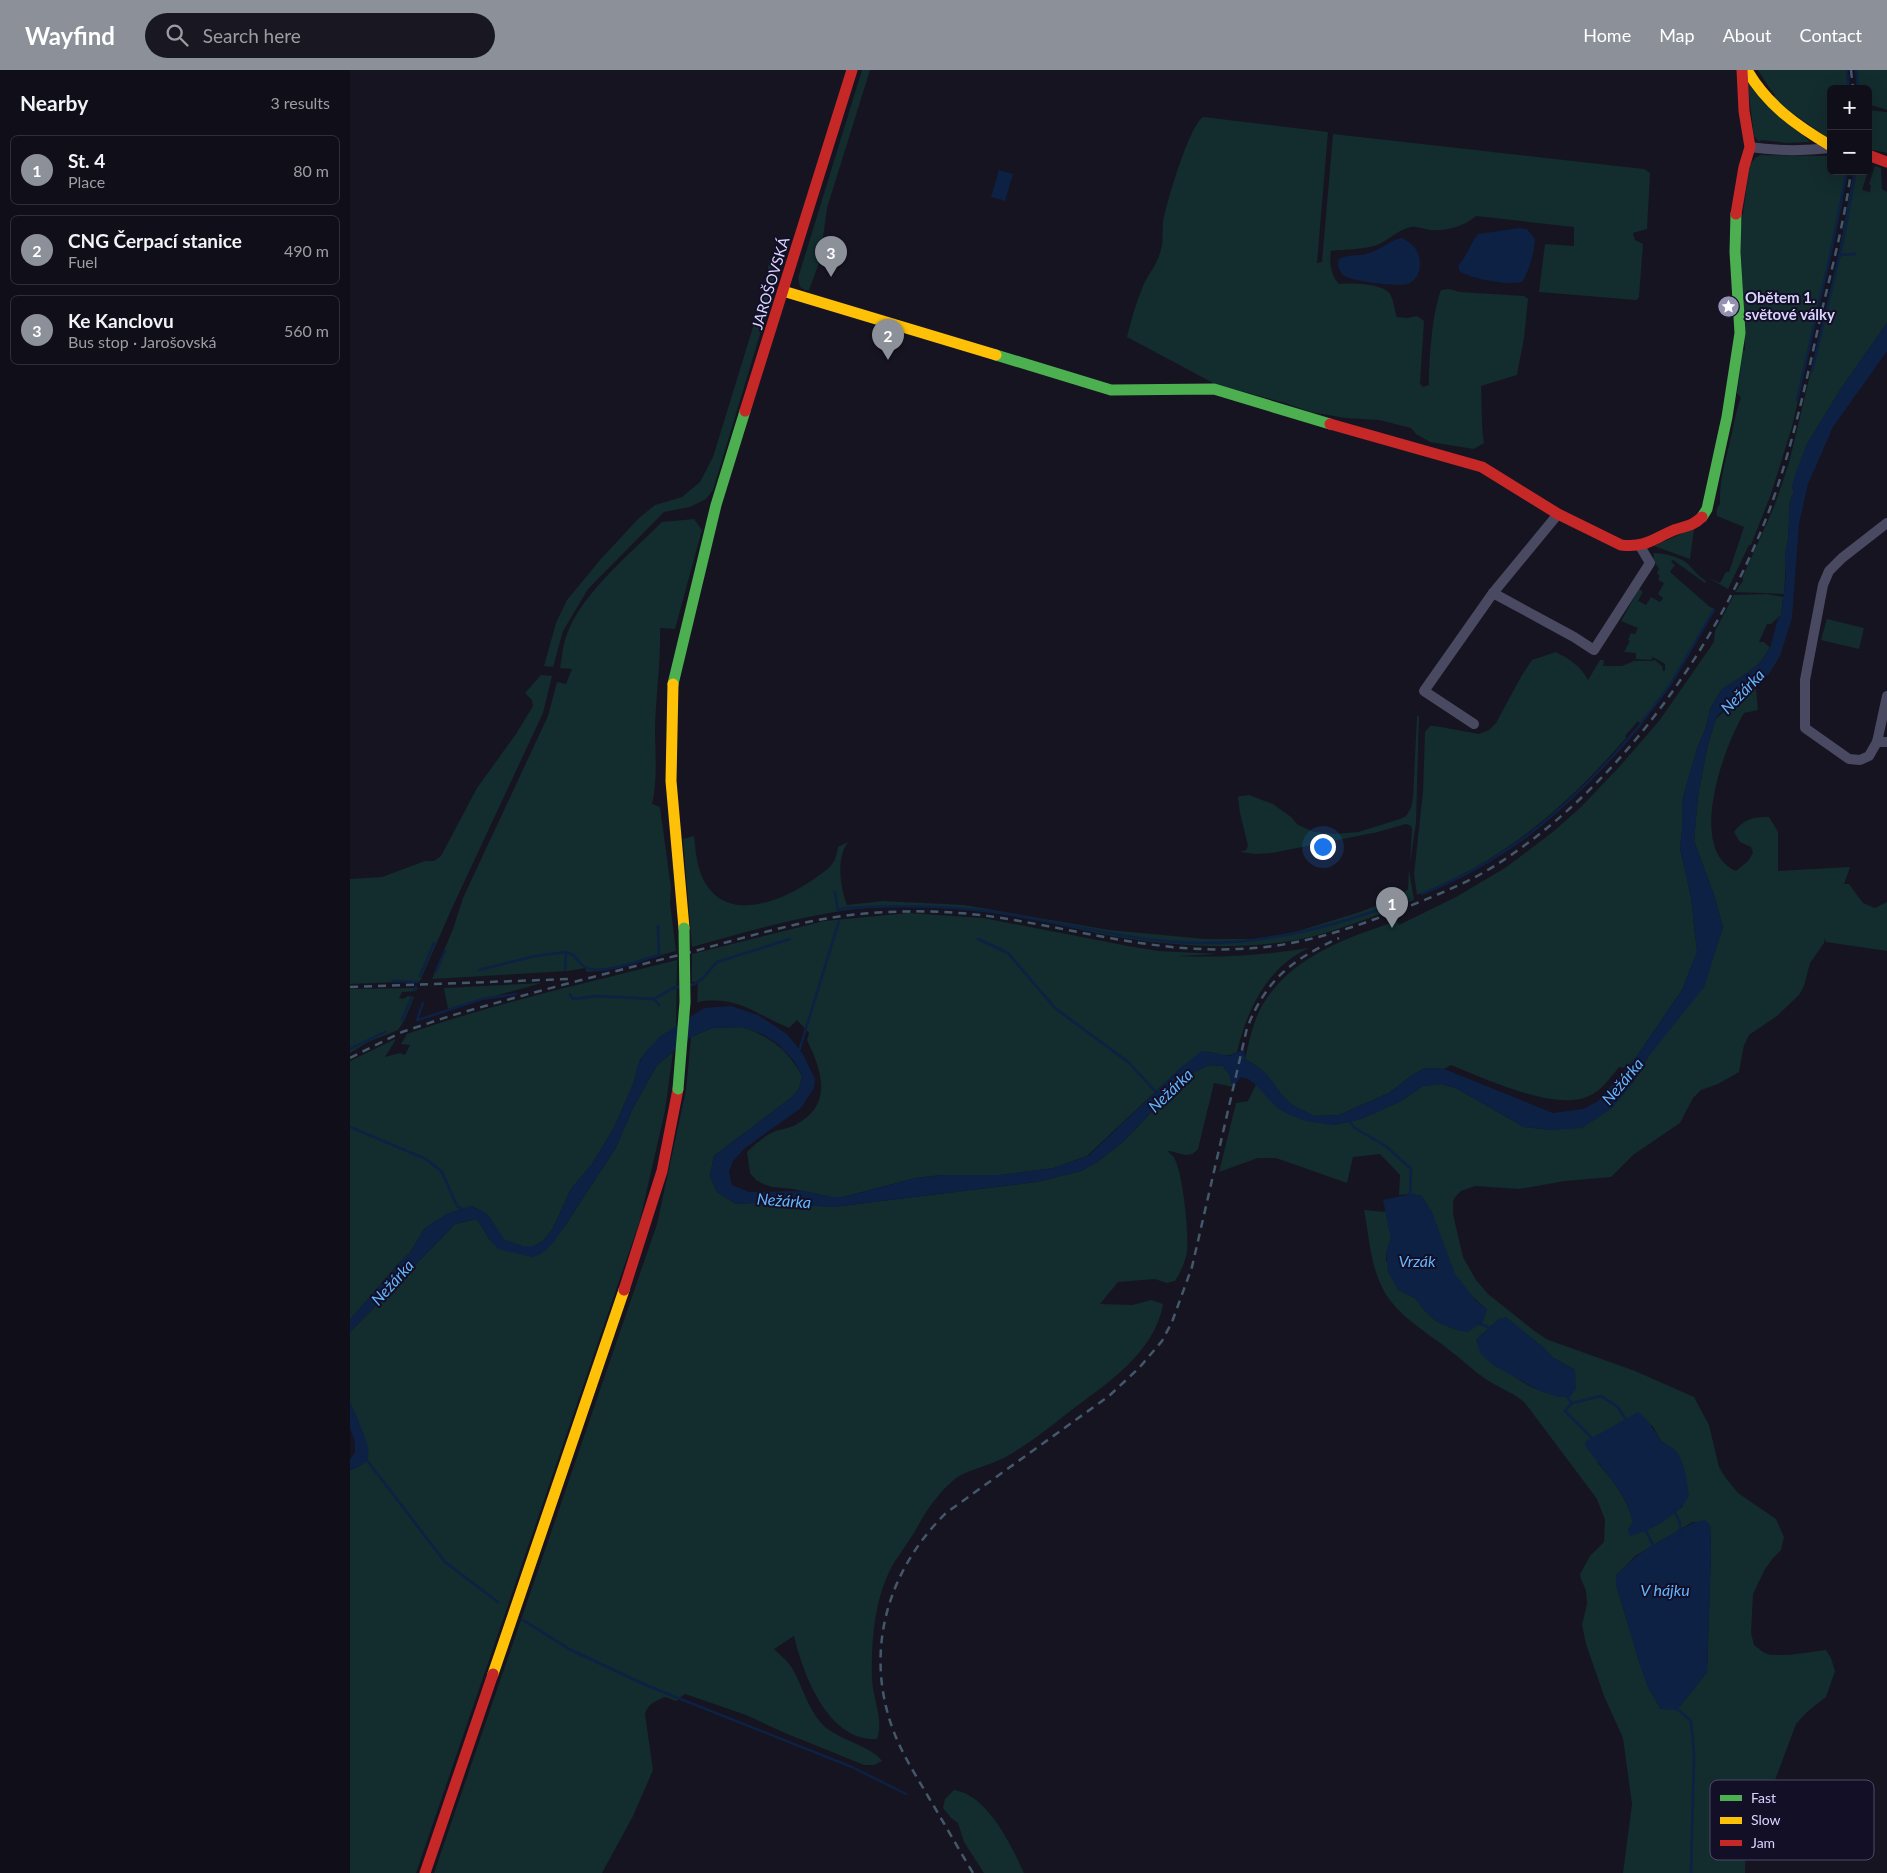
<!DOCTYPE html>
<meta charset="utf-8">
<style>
:root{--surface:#100f19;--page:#191822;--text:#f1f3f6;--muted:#9c9ca2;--line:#302f38;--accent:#8c9099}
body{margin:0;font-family:Lato,sans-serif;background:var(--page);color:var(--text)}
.controls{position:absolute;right:15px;top:15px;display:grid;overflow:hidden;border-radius:8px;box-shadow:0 5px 20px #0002}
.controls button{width:45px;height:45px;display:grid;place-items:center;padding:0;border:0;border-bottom:1px solid var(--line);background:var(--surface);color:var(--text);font:25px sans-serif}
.you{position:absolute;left:972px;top:776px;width:18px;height:18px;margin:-12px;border:4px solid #fff;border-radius:50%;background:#1a73e8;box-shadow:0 0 0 8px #1a73e833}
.badge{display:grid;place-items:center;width:32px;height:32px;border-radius:50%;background:var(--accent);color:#fff;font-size:16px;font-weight:700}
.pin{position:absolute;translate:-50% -41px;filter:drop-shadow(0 1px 2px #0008)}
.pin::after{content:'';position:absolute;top:26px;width:18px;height:15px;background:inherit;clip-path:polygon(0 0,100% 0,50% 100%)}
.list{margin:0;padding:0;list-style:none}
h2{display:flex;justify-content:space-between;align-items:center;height:65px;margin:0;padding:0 20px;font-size:21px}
h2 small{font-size:16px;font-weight:400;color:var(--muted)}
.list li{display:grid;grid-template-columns:32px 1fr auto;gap:15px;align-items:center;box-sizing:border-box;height:70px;margin:0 10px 10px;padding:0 10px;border:1px solid var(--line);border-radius:8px}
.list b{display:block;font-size:19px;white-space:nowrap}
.list p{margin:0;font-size:16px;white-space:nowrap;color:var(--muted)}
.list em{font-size:16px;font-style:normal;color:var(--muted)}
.icon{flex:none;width:28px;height:28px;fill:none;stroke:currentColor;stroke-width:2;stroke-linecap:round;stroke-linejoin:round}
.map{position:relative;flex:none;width:1537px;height:1803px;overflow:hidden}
header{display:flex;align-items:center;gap:30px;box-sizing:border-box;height:70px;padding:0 25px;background:var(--accent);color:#fff}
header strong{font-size:24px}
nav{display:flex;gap:28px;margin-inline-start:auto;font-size:18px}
.search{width:350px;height:45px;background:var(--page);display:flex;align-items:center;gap:12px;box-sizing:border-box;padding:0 18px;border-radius:28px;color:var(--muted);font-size:19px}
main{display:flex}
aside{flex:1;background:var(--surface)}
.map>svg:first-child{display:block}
</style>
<header>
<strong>Wayfind</strong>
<div class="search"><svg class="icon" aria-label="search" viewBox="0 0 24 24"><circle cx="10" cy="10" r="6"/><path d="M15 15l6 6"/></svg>Search here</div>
<nav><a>Home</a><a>Map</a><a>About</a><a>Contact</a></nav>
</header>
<main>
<aside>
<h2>Nearby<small>3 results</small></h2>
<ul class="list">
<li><span class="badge">1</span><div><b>St. 4</b><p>Place</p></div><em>80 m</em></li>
<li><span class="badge">2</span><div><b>CNG Čerpací stanice</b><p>Fuel</p></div><em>490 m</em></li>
<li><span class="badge">3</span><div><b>Ke Kanclovu</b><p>Bus stop · Jarošovská</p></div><em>560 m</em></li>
</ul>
</aside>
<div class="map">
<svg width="1537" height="1803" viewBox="0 0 1537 1803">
<rect width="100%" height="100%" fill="#161421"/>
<g fill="#132c2d" fill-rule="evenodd">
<path d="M512 0H520L477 138 470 190 459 220H455L450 217 448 208Z"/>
<path d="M1408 0H1497L1499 19H1481V70L1422 29 1425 25 1420 19Z"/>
<path d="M1506 0H1537V40L1518 34V19H1508Z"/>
<path d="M1397 9 1460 72 1438 73 1411 70 1409 72 1404 66Z"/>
<path d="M1518 40 1537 42V83L1518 79Z"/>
<path d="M853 47 978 62 967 193 972 192 983 64 1294 99 1300 103 1297 159 1283 163 1285 170 1293 174 1289 227 1286 230 1189 222 1195 174 1224 176V157L1126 146C1113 157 1097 161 1080 160 1074 159 1066 156 1061 157 1049 159 1038 171 1027 175 1013 180 995 179 981 181 979 193 981 205 989 214 1001 213 1032 213 1040 224 1044 230 1044 240 1047 247L1057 248 1067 246 1074 251 1070 314 1073 317 1079 315C1079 290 1082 243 1091 220L1099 219 1110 222 1174 226 1178 229 1174 268 1167 305 1131 316C1132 335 1131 354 1134 373L1124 379 1080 372 1066 364 1061 358 1029 350 995 348 961 342 935 333 865 314 777 267C781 250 786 233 793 216 797 206 805 197 809 186 814 173 812 165 813 153 816 134 839 56 853 47Z"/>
<path d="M1410 85 1481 86V101H1497L1492 134 1442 357 1421 424 1401 475H1399L1378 519 1355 506 1370 513 1376 502H1379L1394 457 1367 446C1366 441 1366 438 1370 434 1369 412 1375 392 1380 371 1384 356 1385 342 1391 328L1387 323 1393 281 1395 280 1390 163 1400 95 1405 88Z"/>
<path d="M1525 96 1531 98 1532 119 1537 122V253L1492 317 1457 374 1442 417 1444 422 1440 431 1438 470 1435 484 1436 491 1434 524 1385 522 1393 511V506L1424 437 1439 393 1488 188 1504 101H1518L1512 120 1520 122 1521 115 1519 114Z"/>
<path d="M419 191 430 198 363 420 356 429 340 437 314 442 238 519 213 561 203 597 194 596 206 553 217 530 250 490 289 448 305 435 332 427 350 412 363 387 415 218Z"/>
<path d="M344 449 352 460 325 559 310 558C311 591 306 624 305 658 305 683 308 710 302 734L310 737 321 818 320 833 326 881 253 901 237 902 235 898 218 901 82 909 103 859 113 828 198 646 207 612 216 614 222 599 210 598C212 587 213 574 217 564 232 523 281 483 312 452Z"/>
<path d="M1344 458 1340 489 1304 476Z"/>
<path d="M1304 483C1315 483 1330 487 1338 494 1344 500 1348 506 1356 511L1355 513 1323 490 1321 492 1325 495 1320 502 1360 537 1365 539 1320 615 1291 654 1288 651 1275 666 1276 668C1215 738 1154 791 1067 825L1064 804 1073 722 1075 662 1080 656H1085L1129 664 1139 660 1146 653 1172 605 1182 590 1206 582C1219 589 1231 596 1238 610L1250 590H1254L1253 596H1272L1284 591H1301L1305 590 1312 596 1313 601H1315V594L1303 587 1301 590 1286 589V583L1274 582 1280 571 1278 570 1281 563 1285 564 1288 558 1271 551 1289 519 1293 522 1288 531 1296 535 1301 527 1310 532 1313 528 1308 524 1314 513 1308 510 1310 506 1307 503 1309 499 1303 490Z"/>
<path d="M1417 524 1433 527 1431 545 1421 554H1417L1409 572H1414L1420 578 1409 594 1390 608 1372 619 1360 639 1356 658 1348 676 1335 720 1332 733V760L1330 778 1341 827 1347 882 1332 920 1287 986 1276 998 1269 997C1261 1007 1251 1021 1239 1026 1206 1042 1133 1008 1101 995L1094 999 1075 998 1061 1006 1039 1023 989 1045 964 1046 942 1035 930 1023 918 1006 908 997 895 989C900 968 904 946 917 928 945 886 998 867 1044 852H1047L1049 855 1106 827 1155 798 1204 761 1231 737 1270 696 1309 651 1364 572 1365 561 1384 525Z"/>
<path d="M1477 549 1514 558 1509 579 1471 570Z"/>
<path d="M191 605 202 606 193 643 102 838 70 911 0 914V809L32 807 75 791H84L91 786 127 718 166 664 183 636 182 630 175 623Z"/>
<path d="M1406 619 1408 640 1394 643C1374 676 1336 780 1386 801L1398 791 1403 783 1401 777 1390 772 1384 762C1394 749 1403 747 1419 747L1428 762V801L1500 797 1494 814H1499L1513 833 1525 838 1537 832V881L1476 872 1475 868 1474 873 1460 893 1454 916 1449 925 1427 946 1399 965 1394 975 1389 1002 1368 1014 1351 1020 1343 1028 1330 1053 1283 1085 1261 1107 1215 1111 1169 1119 1125 1116 1111 1121 1105 1127 1103 1132V1144L1113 1187 1126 1210 1138 1224 1182 1259 1196 1269 1285 1301 1344 1327 1359 1355 1369 1397 1375 1407 1388 1423 1426 1449 1434 1467 1431 1480 1423 1488 1415 1499 1403 1524 1401 1563 1404 1575 1413 1582 1420 1585H1439L1476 1580 1481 1588 1485 1601 1476 1627 1458 1641 1446 1654 1422 1718 1417 1740 1396 1779 1395 1803H1273L1282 1734 1273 1668 1254 1626 1236 1574 1232 1555 1237 1534 1236 1521 1231 1509 1230 1504 1240 1486 1254 1472 1255 1450 1247 1429 1175 1333C1165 1324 1154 1320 1142 1313 1128 1305 1116 1293 1103 1283 1079 1263 1044 1245 1031 1215 1020 1192 1019 1165 1014 1140L1036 1142 1041 1169 1037 1180 1036 1190 1048 1220 1065 1228 1076 1242 1086 1251 1104 1259 1118 1261 1132 1252 1137 1239C1125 1230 1113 1218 1105 1205 1091 1181 1090 1149 1071 1126L1061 1124 1049 1125 1050 1105 1030 1084 1003 1087 997 1113 926 1088H908L869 1102 886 1033 898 1031 906 1015 915 1023 984 1055 1011 1049 1051 1031 1073 1016 1091 1014 1106 1018 1174 1057 1203 1060 1283 1013 1373 858 1365 828 1344 771 1348 725 1358 674 1366 649 1393 623ZM1156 1248 1194 1278 1202 1287 1225 1300 1198 1323C1167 1315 1147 1291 1126 1270L1149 1249ZM1302 1355 1311 1371 1323 1379 1333 1436 1321 1445 1278 1460 1283 1452C1278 1429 1262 1409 1247 1392ZM1343 1452 1360 1455 1361 1482 1357 1602 1331 1635 1311 1639 1299 1619 1290 1594 1266 1514V1506L1285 1486Z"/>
<path d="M1067 646H1069L1066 753 1060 793 1062 759 1061 756 1056 754 1028 762 922 783 906 784 890 782 896 780 898 776 890 743 888 727 891 726 899 725 923 734 941 747 948 755 964 762 984 764 1008 762 1050 749 1056 746 1061 738 1063 727Z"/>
<path d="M344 766C346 786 348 808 363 823 390 850 438 827 464 809 470 804 478 800 482 794 486 790 487 782 488 777L498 772C486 788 490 817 497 835L533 831 614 835 759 860 855 869H904L945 862 1010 842 1049 827 1058 819 1059 800 1064 830C1026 846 986 862 946 870 885 881 822 876 762 866 712 857 663 842 613 839 568 835 518 835 474 844 429 852 385 865 342 877L333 769Z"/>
<path d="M558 843 633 848 778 876 809 881 868 884 828 886C872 888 915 885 959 878 917 897 897 940 887 982 877 988 870 985 860 982L833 996 737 1086 704 1098 650 1105H592L566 1108 493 1127H481L443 1119 422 1117 413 1114 406 1110 400 1103 397 1082C404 1075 412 1068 421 1063 429 1059 439 1059 447 1054 483 1034 472 1001 457 970L459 963 447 950 439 958C405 944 388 925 347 932L348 912H342V884L474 851Z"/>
<path d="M327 890 326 957 311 966 290 990 284 1012 264 1058 242 1094 221 1119 203 1158 194 1170 184 1176H172L154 1170 137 1144 122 1136 97 1144 74 1159 60 1183 49 1193 0 1250V991L45 969V971L35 987 50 983 55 985 60 975 51 974 57 964C144 933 237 913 327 890Z"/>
<path d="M192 913 98 939 94 918Z"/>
<path d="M68 918 66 921 52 922 49 928 53 929 58 926 64 927 55 949 48 960 18 972 0 983V919Z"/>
<path d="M393 957C422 968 437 979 452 1006L449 1019 442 1027 364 1086 360 1106 367 1122 386 1134 417 1132 483 1137 686 1112 731 1101 747 1092 774 1071 831 1011 846 1001 859 995 873 996 879 1004 883 1017 864 1013 848 1079C838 1091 829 1081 817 1081 819 1083 821 1084 823 1086 833 1099 839 1165 837 1182 835 1192 831 1202 825 1211L817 1213 805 1209 768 1212 750 1234 783 1235 801 1230 813 1234C805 1283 756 1314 719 1342 698 1359 677 1375 654 1388 641 1394 627 1398 615 1403 603 1408 592 1421 584 1431 576 1440 570 1453 564 1463 556 1476 546 1488 539 1502 524 1534 521 1574 522 1609 523 1629 534 1651 527 1669 478 1672 453 1604 444 1566L424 1579C430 1585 437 1590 442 1598 453 1617 458 1640 473 1655 488 1670 522 1676 532 1691L524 1695H514L435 1663 396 1645 335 1624 326 1631 315 1627C305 1631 298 1634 295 1644L303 1700 283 1746 252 1803H84L307 1154 336 1020 341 967 362 958Z"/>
<path d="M323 982 315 1041 290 1150 66 1803H0V1400L8 1397 9 1353 0 1333V1262L105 1154 127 1149 140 1170 182 1187 214 1157 265 1079 284 1036 307 995Z"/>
<path d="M604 1720C638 1725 661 1775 674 1803H634L614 1772 608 1753 601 1748 593 1738 595 1729Z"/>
</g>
<g fill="#0d2144">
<path d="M649 100 663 104 655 131 641 127Z"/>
<path d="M1169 158 1177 159 1185 169C1184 184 1180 199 1172 212 1152 215 1129 210 1110 202L1108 196C1117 186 1120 174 1128 164Z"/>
<path d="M1053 168C1057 171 1062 174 1065 178 1073 189 1072 209 1057 214 1048 217 999 211 993 205 989 200 988 196 988 190 996 184 1007 186 1016 184 1031 180 1041 169 1053 168Z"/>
<path d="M1537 253V281L1483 357 1458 414 1449 454 1442 548 1430 586 1419 604 1393 623 1367 646 1358 674 1348 725 1344 771 1365 828 1373 858 1354 917 1298 987 1283 1013 1262 1038 1232 1058 1203 1060 1174 1057 1106 1018 1091 1014 1073 1016 1051 1031 1011 1049 984 1055 955 1051 938 1044 927 1038 906 1015 898 1009 891 1007 883 1017 879 1004 873 996 859 995 846 1001 831 1011 774 1071 747 1092 731 1101 686 1112 482 1137 417 1132 386 1134 367 1122 360 1106 364 1086 442 1027 449 1019 452 1006 444 991 428 974 414 965 393 957 362 958 341 967 307 995 284 1036 265 1079 214 1157 202 1174 191 1184 182 1187 148 1179 140 1170 127 1149 105 1154 0 1262V1250L49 1193 60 1183 74 1159 97 1144 122 1136 137 1144 155 1170 172 1176H184L194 1170 203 1158 221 1119 242 1094 264 1058 284 1012 287 997 296 981 311 966 354 938 381 936 408 945 437 964 453 984 465 1009 464 1018 451 1038 395 1078 383 1091 379 1102 382 1115 399 1122 454 1121 481 1127H493L566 1108 592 1105H650L704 1098 738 1086 833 996 852 981 880 986 894 979 895 989 908 997 918 1006 930 1023 942 1035 964 1046 989 1045 1039 1023 1061 1006 1075 998 1094 999 1203 1043 1233 1039 1247 1032 1287 986 1332 920 1347 882 1341 827 1330 778 1332 760V733L1335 720 1348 676 1356 658 1360 639 1372 619 1390 608 1409 594 1420 578 1428 549 1431 545 1436 504 1435 484 1438 470 1440 431 1444 422 1442 417 1446 402 1457 374 1492 317Z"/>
<path d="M1061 1124 1071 1126 1082 1142 1105 1204 1126 1231 1137 1239 1132 1252 1118 1262 1104 1259 1086 1251 1076 1242 1065 1228 1048 1220 1037 1200V1180L1041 1169 1033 1130Z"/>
<path d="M1156 1247 1194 1278 1202 1287 1225 1300 1226 1318 1220 1327H1208L1188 1320 1143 1295 1131 1284 1126 1270 1149 1249Z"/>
<path d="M0 1333C5 1344 24 1380 17 1390 14 1395 6 1398 0 1400V1390L5 1382V1372L0 1358Z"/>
<path d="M1288 1342C1299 1349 1302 1359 1310 1369 1313 1374 1318 1375 1323 1378 1335 1388 1337 1412 1339 1426 1329 1445 1301 1461 1280 1466L1278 1460 1283 1452C1277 1423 1253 1400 1236 1377L1235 1372Z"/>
<path d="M1355 1450 1360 1455 1361 1482 1357 1602 1327 1640 1311 1639 1299 1619 1290 1595 1266 1514V1506C1283 1486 1303 1474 1326 1462 1337 1457 1342 1452 1355 1450Z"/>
</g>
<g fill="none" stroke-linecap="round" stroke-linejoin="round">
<g stroke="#0d2144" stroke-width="2.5">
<path d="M1497 0 1499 19"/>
<path d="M1506 0 1508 19"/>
<path d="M1481 182 1497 101"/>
<path d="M1490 185 1505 184"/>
<path d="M1462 301 1493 171 1506 101"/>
<path d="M1447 330 1481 182"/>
<path d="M1292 652 1320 615 1364 540"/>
<path d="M1264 685 1291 654"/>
<path d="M485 822 488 840"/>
<path d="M1072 824C1152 792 1205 749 1263 686"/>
<path d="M488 841 494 838C544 835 594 835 644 842 713 852 780 872 850 873 923 874 991 854 1059 829"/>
<path d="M628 869 658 883 705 938 778 992 807 1023"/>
<path d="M129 900 185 886 216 882"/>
<path d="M215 900 216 882C228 885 226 892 235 897 251 906 291 890 309 885L308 856"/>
<path d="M86 901 95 881"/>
<path d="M70 906 84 873"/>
<path d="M43 911 68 912"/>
<path d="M340 915 345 914 353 908 367 892 440 869"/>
<path d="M64 920 66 917"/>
<path d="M220 924 223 929 247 926 304 929 309 935"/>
<path d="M304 929 323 918 329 917"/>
<path d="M52 950 61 929"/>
<path d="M67 950 73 933"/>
<path d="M68 950 132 929 166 924"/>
<path d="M0 979 35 962"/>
<path d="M449 981 489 851"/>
<path d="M999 1051 1005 1058 1037 1077 1061 1099 1060 1127"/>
<path d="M0 1057 76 1089 92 1102 107 1136 114 1140"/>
<path d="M1128 1253 1142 1259"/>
<path d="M1216 1326 1222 1333 1215 1341 1243 1369"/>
<path d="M1222 1333 1251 1326 1268 1337 1276 1350"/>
<path d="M16 1389 95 1492 148 1532"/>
<path d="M1324 1440 1330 1453V1464"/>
<path d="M1294 1457 1304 1477"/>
<path d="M173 1550 219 1579 298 1616 502 1697 556 1724"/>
<path d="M1327 1639 1341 1651 1344 1684 1341 1803"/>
</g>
<g stroke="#4a4962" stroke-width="10">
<path d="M1400 77C1427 81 1454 81 1481 78"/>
<path d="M1208 444 1143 523 1224 567 1244 580 1300 493 1290 476"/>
<path d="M1537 453 1492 488 1479 501 1473 515 1455 610V658L1499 689 1510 690 1519 686 1527 672H1537"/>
<path d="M1124 654 1074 621 1143 523"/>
<path d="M1527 672 1537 626"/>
</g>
<g stroke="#4caf50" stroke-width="11">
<path d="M646 285 761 320 864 319 980 354"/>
<path d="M1352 447 1357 439 1377 347 1390 263 1385 182 1386 144"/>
<path d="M323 614 366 435 395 341"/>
</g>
<g stroke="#ffc107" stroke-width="11">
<path d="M1397 0C1417 35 1447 56 1481 76"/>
<path d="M433 221 646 285"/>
<path d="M323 614 321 711 334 858"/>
<path d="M143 1604 274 1220"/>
</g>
<g stroke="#c62828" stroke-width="11">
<path d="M1518 85 1537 92"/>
<path d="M1386 144 1394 97 1400 77 1394 41 1392 0"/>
<path d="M395 341 502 0"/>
<path d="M980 354 1132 397 1208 444 1271 475C1295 478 1303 469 1324 460 1335 456 1343 456 1352 447"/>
<path d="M274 1220 312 1101 328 1019"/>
<path d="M75 1803 143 1604"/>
</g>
<g stroke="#43596b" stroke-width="2.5" stroke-dasharray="8 6" stroke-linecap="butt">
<path d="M1501 0 1503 19"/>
<path d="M0 917 220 909"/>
<path d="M0 988 52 962 100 946C179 923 258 903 337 883 398 867 459 847 522 843 563 840 604 841 645 847 726 859 804 883 888 879 947 877 997 860 1052 839 1084 826 1116 814 1146 795 1270 716 1367 577 1419 441 1443 376 1457 308 1472 240 1483 194 1495 148 1501 101"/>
<path d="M623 1803C608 1778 594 1753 579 1728 565 1704 550 1681 541 1654 515 1577 539 1499 596 1443L759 1326 789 1298 812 1271 822 1252 842 1197 897 958C917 908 942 890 989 868"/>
</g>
<path stroke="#4caf50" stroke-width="11" d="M328 1019 335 932 334 858"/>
</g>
<defs>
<symbol id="sight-disc" viewBox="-11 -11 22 22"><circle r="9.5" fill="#9591b1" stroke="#130f26"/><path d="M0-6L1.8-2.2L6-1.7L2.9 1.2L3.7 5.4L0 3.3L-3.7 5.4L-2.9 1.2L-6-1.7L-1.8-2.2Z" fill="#fff"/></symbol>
</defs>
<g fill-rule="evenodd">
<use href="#sight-disc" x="1366" y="224" width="25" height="25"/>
</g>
<g text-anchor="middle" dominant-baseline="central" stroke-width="4" stroke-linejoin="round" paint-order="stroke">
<g font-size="15" fill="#d9d4ff" stroke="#130f26">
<text transform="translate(420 213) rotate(-73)">JAROŠOVSKÁ</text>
</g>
<g font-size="15" font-weight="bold" fill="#d9d4ff" stroke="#130f26" text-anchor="start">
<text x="1395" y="227">Obětem 1.<tspan x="1395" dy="17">světové války</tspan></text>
</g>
<g font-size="16" font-style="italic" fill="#62b6ff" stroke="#130f26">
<text transform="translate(1392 621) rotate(-46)">Nežárka</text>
<text transform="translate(1272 1011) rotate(-50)">Nežárka</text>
<text transform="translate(820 1020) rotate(-44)">Nežárka</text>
<text transform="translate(434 1130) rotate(4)">Nežárka</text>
<text x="1067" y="1190">Vrzák</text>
<text transform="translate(42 1212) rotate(-48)">Nežárka</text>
<text x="1315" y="1519">V hájku</text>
</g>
</g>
<rect x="1360" y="1710" width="164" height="80" rx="8" fill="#130f26" stroke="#4e4a67" stroke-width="1"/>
<rect x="1370" y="1725" width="22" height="6" fill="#4caf50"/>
<rect x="1370" y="1747" width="22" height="7" fill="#ffc107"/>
<rect x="1370" y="1770" width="22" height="6" fill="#c62828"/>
<g font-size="14" fill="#d9d4ff">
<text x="1401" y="1733">Fast</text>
<text x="1401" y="1755">Slow</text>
<text x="1401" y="1778">Jam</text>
</g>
</svg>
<div class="controls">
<button>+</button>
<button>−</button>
</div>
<div class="you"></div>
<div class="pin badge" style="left:1042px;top:858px">1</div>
<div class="pin badge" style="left:538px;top:290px">2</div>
<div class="pin badge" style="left:481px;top:207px">3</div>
</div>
</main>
